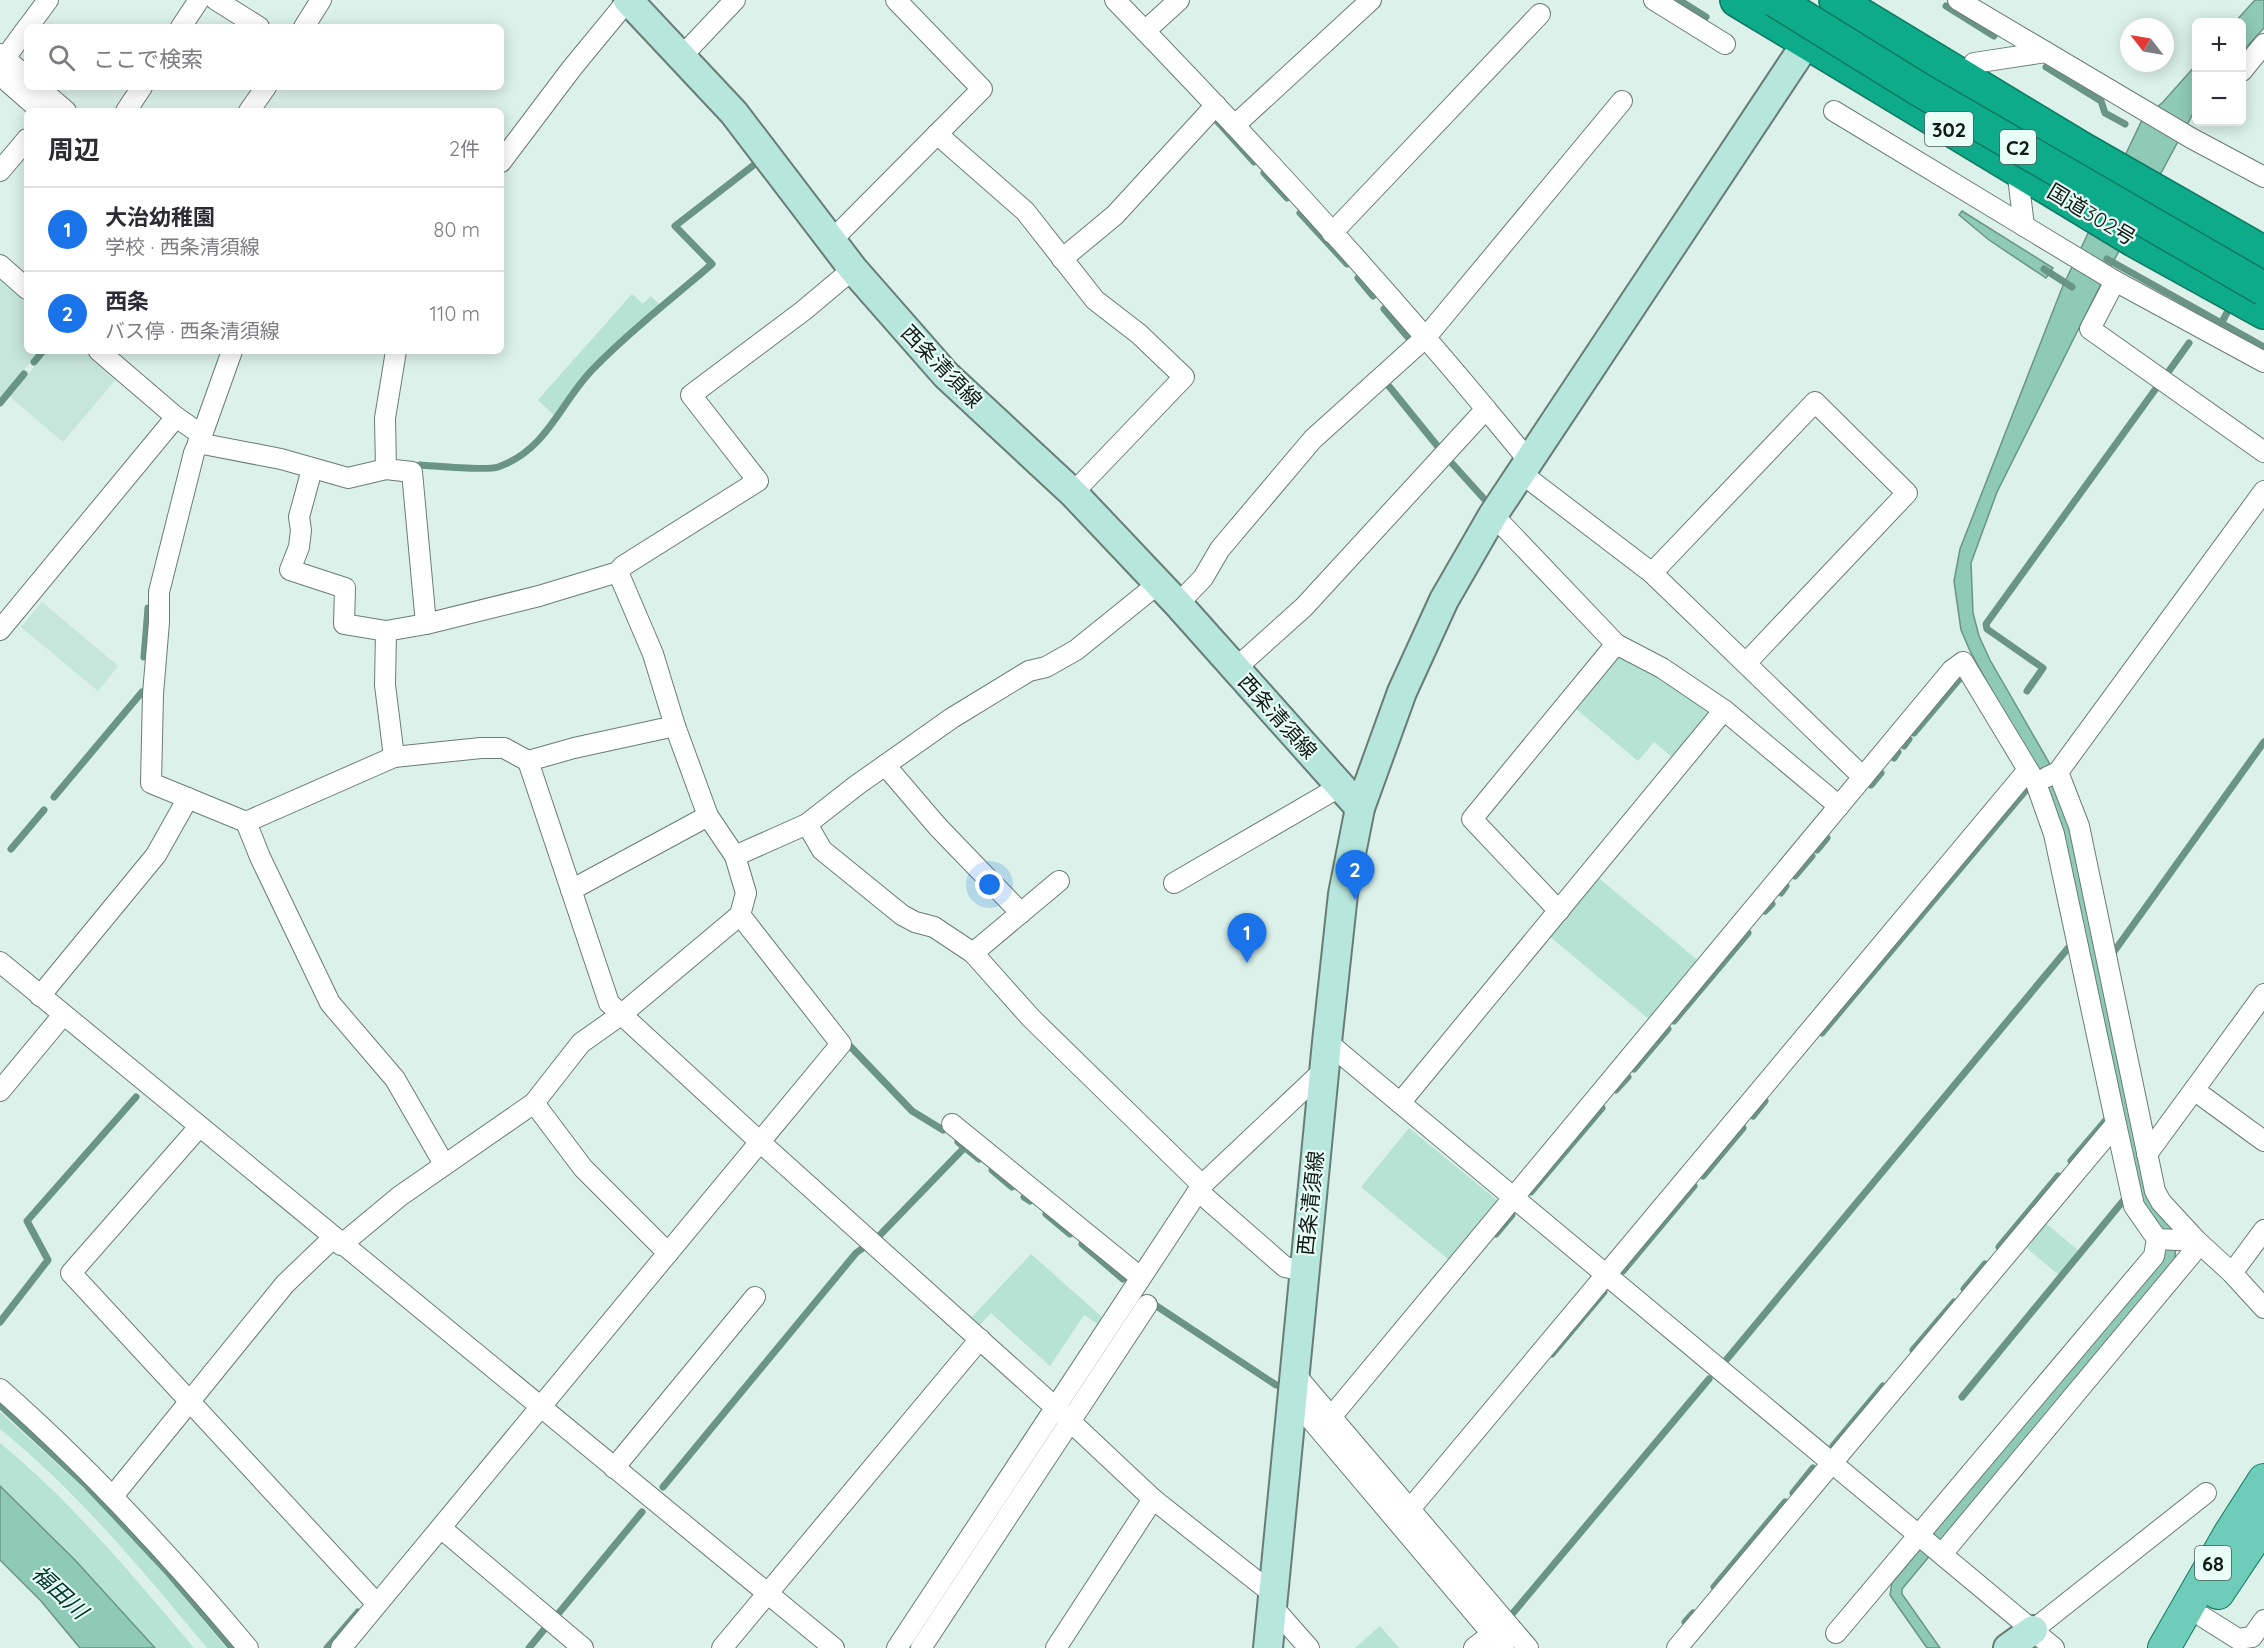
<!DOCTYPE html>
<html lang="ja">
<meta charset="utf-8">
<style>
:root{--surface:#fff;--page:#f7f7f7;--text:#2b2b33;--muted:#7c7c81;--line:#e1e1e2;--accent:#1a73e8}
body{margin:0;font-family:Quicksand,"Noto Sans JP",sans-serif;background:var(--page);color:var(--text)}
.controls{position:absolute;right:18px;top:18px;display:grid;overflow:hidden;border-radius:9px;box-shadow:0 3px 15px #0003}
.controls button{width:54px;height:54px;display:grid;place-items:center;padding:0;border:0;border-bottom:2px solid var(--line);background:var(--surface);color:var(--text);font:30px sans-serif}
.compass{position:absolute;left:2120px;top:18px;width:54px;height:54px;border-radius:50%;background:var(--surface);box-shadow:0 3px 15px #0003;rotate:301deg}
.you{position:absolute;left:990px;top:885px;width:21px;height:21px;margin:-15px;border:4px solid #fff;border-radius:50%;background:#1a73e8;box-shadow:0 0 0 9px #1a73e833}
.badge{display:grid;place-items:center;width:39px;height:39px;border-radius:50%;background:var(--accent);color:#fff;font-size:20px;font-weight:700}
.pin{position:absolute;translate:-50% -50px;filter:drop-shadow(0 2px 3px #0008)}
.pin::after{content:'';position:absolute;top:32px;width:21px;height:18px;background:inherit;clip-path:polygon(0 0,100% 0,50% 100%)}
.list{margin:0;padding:0;list-style:none}
h2{display:flex;justify-content:space-between;align-items:center;height:78px;margin:0;padding:0 24px;font-size:26px}
h2 small{font-size:20px;font-weight:400;color:var(--muted)}
.list li{display:grid;grid-template-columns:39px 1fr auto;gap:18px;align-items:center;box-sizing:border-box;height:84px;padding:0 24px;border-top:2px solid var(--line)}
.list b{display:block;font-size:22px;white-space:nowrap}
.list p{margin:0;font-size:20px;white-space:nowrap;color:var(--muted)}
.list em{font-size:20px;font-style:normal;color:var(--muted)}
.icon{flex:none;width:33px;height:33px;fill:none;stroke:currentColor;stroke-width:2;stroke-linecap:round;stroke-linejoin:round}
.map{position:relative;flex:none;width:2264px;height:1648px;overflow:hidden}
.search{position:absolute;background:var(--surface);box-shadow:0 3px 15px #0003;left:24px;top:24px;width:480px;height:66px;display:flex;align-items:center;gap:15px;box-sizing:border-box;padding:0 21px;border-radius:9px;color:var(--muted);font-size:22px}
.panel{position:absolute;background:var(--surface);box-shadow:0 3px 15px #0003;left:24px;top:108px;width:480px;height:246px;border-radius:9px}
.map>svg:first-child{display:block}
</style>
<div class="map">
<svg width="2264" height="1648" viewBox="0 0 2264 1648">
<rect width="100%" height="100%" fill="#dbf1e9"/>
<g fill="#c7e6db">
<path d="M0 278 27 301V351H40L0 398Z"/>
<path d="M48 351H85L117 378 63 442 9 396Z"/>
<path d="M42 602 118 666 98 691 21 627Z"/>
</g>
<g fill="#b6e3d3">
<path d="M632 294 643 304 651 296 662 307 593 367 556 417 538 400Z"/>
<path d="M1620 654 1679 686 1710 713 1672 757 1654 742 1638 761 1575 708Z"/>
<path d="M1596 876 1700 962 1651 1021 1548 935Z"/>
<path d="M1409 1128 1498 1201 1449 1260 1361 1187Z"/>
<path d="M2043 1221 2079 1251 2059 1275 2023 1245Z"/>
<path d="M1031 1254 1103 1318 1099 1325 1084 1315 1050 1366 991 1313 979 1326 971 1318Z"/>
<path d="M0 1412 88 1492 165 1574 226 1648H207C143 1571 78 1492 0 1429Z"/>
<path d="M0 1443C73 1503 133 1576 194 1648H155L75 1560 0 1486Z"/>
<path d="M1380 1626 1399 1648H1355Z"/>
</g>
<g fill="#8fcab6" stroke="#6a9586" stroke-width="1.5">
<path d="M2255 0H2264V28L2242 52V22H2235Z"/>
<path d="M2196 65V108L2098 290 1997 492 1971 563 1973 613 1979 636 1990 660 2051 766 2076 829 2149 1190 2176 1228 2175 1261 1902 1589V1594L1940 1648H1927L1890 1595 1892 1583 2159 1262 2141 1205 2046 789 1970 651 1961 630 1954 581 1960 549 2062 288 2142 120 2163 102Z"/>
<path d="M1962 211 2053 268 2046 278 1989 240 1959 215Z"/>
<path d="M0 1486 75 1560 155 1648H80L41 1601 0 1560Z"/>
</g>
<g fill="none" stroke-linecap="round" stroke-linejoin="round">
<g stroke="#6a9586" stroke-width="7">
<path d="M1679 0 1706 17"/>
<path d="M1946 6 1994 36"/>
<path d="M2046 67 2101 101 2105 113 2125 124"/>
<path d="M1217 121 1254 162"/>
<path d="M1264 173 1287 198"/>
<path d="M1300 213 1347 264"/>
<path d="M2107 259 2264 347"/>
<path d="M2044 269 2072 287"/>
<path d="M1358 278 1373 296"/>
<path d="M1384 309 1412 342 1408 345"/>
<path d="M2221 324 2231 305"/>
<path d="M34 362 43 351"/>
<path d="M2169 371 2189 343"/>
<path d="M1388 385 1439 448"/>
<path d="M0 403 24 374"/>
<path d="M1449 460 1486 501"/>
<path d="M420 465C437 466 485 471 498 467 548 450 561 400 595 367 631 330 673 298 712 264L675 226 759 161"/>
<path d="M144 657 148 608"/>
<path d="M2027 691 2043 668 1987 629 1986 624 2157 387"/>
<path d="M1914 733 1961 677"/>
<path d="M1904 746 1909 739"/>
<path d="M1894 758 1898 752"/>
<path d="M1871 785 1881 773"/>
<path d="M54 797 142 692"/>
<path d="M11 849 44 810"/>
<path d="M1817 850 1827 838"/>
<path d="M1795 876 1812 856"/>
<path d="M1781 893 1786 886"/>
<path d="M1765 911 1772 904"/>
<path d="M2113 953 2264 742"/>
<path d="M1674 1021 1748 933"/>
<path d="M1822 1033 2026 790"/>
<path d="M850 1046 912 1111 943 1130"/>
<path d="M1634 1069 1668 1029"/>
<path d="M1616 1090 1628 1077"/>
<path d="M1753 1116 1765 1101"/>
<path d="M958 1142 979 1159"/>
<path d="M2071 1161 2106 1120"/>
<path d="M992 1170 1012 1187"/>
<path d="M1703 1176 1743 1128"/>
<path d="M1531 1192 1602 1108"/>
<path d="M1024 1197 1030 1201"/>
<path d="M1046 1214 1070 1234"/>
<path d="M1496 1234 1512 1215"/>
<path d="M879 1236 965 1147"/>
<path d="M1082 1244 1123 1279"/>
<path d="M1999 1247 2058 1176"/>
<path d="M1623 1271 1694 1186"/>
<path d="M1964 1289 1985 1264"/>
<path d="M1149 1301 1276 1385"/>
<path d="M0 1322 48 1260 27 1221 136 1097"/>
<path d="M1913 1350 1954 1302"/>
<path d="M1552 1354 1604 1292"/>
<path d="M1727 1359 2069 947"/>
<path d="M1962 1397 2123 1201"/>
<path d="M0 1405 87 1486 166 1570 232 1648"/>
<path d="M1833 1446 1883 1386"/>
<path d="M663 1487 856 1253 863 1248"/>
<path d="M1793 1493 1813 1468"/>
<path d="M1714 1587 1785 1502"/>
<path d="M1513 1613 1709 1379"/>
<path d="M558 1614 642 1512"/>
<path d="M1685 1622 1693 1613"/>
<path d="M327 1648 358 1612"/>
<path d="M529 1648 547 1626"/>
</g>
<defs>
<g id="street">
<path d="M216 0 259 27"/>
<path d="M1115 0C1243 132 1368 267 1486 409L1304 607 1236 668"/>
<path d="M1654 0 1725 44"/>
<path d="M1958 0 2191 138 2264 177"/>
<path d="M28 27 48 0"/>
<path d="M181 27 199 0"/>
<path d="M304 27 321 0"/>
<path d="M1145 31 1179 0"/>
<path d="M0 54 27 77"/>
<path d="M682 56 735 0"/>
<path d="M5 58 27 28"/>
<path d="M1974 63 2046 52"/>
<path d="M2242 71 2264 44"/>
<path d="M0 75 41 111"/>
<path d="M38 87 66 111"/>
<path d="M126 111 142 87"/>
<path d="M249 111 266 87"/>
<path d="M1834 111 2115 281 2264 362"/>
<path d="M1235 125 1371 0"/>
<path d="M937 134 1025 211 1095 300 1139 334 1184 377 1073 493"/>
<path d="M501 162 572 68 628 0"/>
<path d="M2017 169 2024 226"/>
<path d="M0 171 27 139"/>
<path d="M1332 233 1540 14"/>
<path d="M831 241 982 89 896 0"/>
<path d="M1062 259 1115 215 1216 105"/>
<path d="M0 265 27 289"/>
<path d="M2115 281 2090 329 2264 452"/>
<path d="M99 351 176 417 202 435 232 351"/>
<path d="M396 351 385 418 386 469 412 472 426 624 539 596 618 572 623 566 758 481 691 395 803 311 853 269"/>
<path d="M1486 409 1529 461"/>
<path d="M202 435 194 453 159 592V622L153 694 151 783 246 822 394 757 481 748H504L528 761 609 1003 760 1142 1056 1408 1153 1499 1273 1594"/>
<path d="M198 443 281 459 348 478 386 469"/>
<path d="M312 469 299 517 301 530 299 547 290 570 345 588 344 624 386 631 426 624"/>
<path d="M1521 473 1652 573 1863 777"/>
<path d="M1493 515 1616 644 1662 668 1724 710 1839 806"/>
<path d="M1652 573 1815 402 1907 493 1746 663"/>
<path d="M1178 604 1203 578 1220 549 1313 439 1426 337 1622 101"/>
<path d="M0 630 176 417"/>
<path d="M386 631 385 685 394 757"/>
<path d="M528 761 574 748 675 726"/>
<path d="M885 765 938 827 1021 913"/>
<path d="M2058 772 2079 826 2155 1191 2161 1202 2197 1241"/>
<path d="M2047 777 2058 772 2264 491"/>
<path d="M246 822 260 857 330 1003 395 1079 444 1164"/>
<path d="M807 824 822 850 902 915 915 922 934 927 973 953 1031 1018 1202 1185"/>
<path d="M735 856 807 824 857 785 952 718 1029 671 1046 667 1076 650 1159 583"/>
<path d="M1174 883 1341 786"/>
<path d="M571 890 708 816"/>
<path d="M1559 911 1472 819 1616 644"/>
<path d="M973 953 1059 881"/>
<path d="M0 962 834 1648"/>
<path d="M2264 994 2194 1090 2264 1141"/>
<path d="M40 996 156 855 188 798"/>
<path d="M1327 1042 2054 1648"/>
<path d="M0 1091 63 1015"/>
<path d="M534 1103 583 1168 668 1253"/>
<path d="M1400 1103 1724 710"/>
<path d="M952 1124 1140 1277"/>
<path d="M199 1127 71 1273 377 1604"/>
<path d="M2147 1154 2194 1090"/>
<path d="M1198 1191 1285 1267 1304 1271"/>
<path d="M2157 1239 2197 1241 2232 1273 2264 1308"/>
<path d="M341 1245 400 1196 534 1103 581 1043 622 1014 740 915 746 893 735 856 708 816 675 726 653 654 618 572"/>
<path d="M2232 1273 2264 1230"/>
<path d="M1293 1372 1528 1648"/>
<path d="M0 1389C90 1468 171 1556 248 1648"/>
<path d="M1291 1396 1504 1648"/>
<path d="M1331 1417 1952 670 1963 662 2036 783 2054 834 2116 1124 1677 1648"/>
<path d="M614 1468 755 1297"/>
<path d="M113 1496 285 1284 333 1238"/>
<path d="M1410 1509 2028 770"/>
<path d="M441 1528 583 1648"/>
<path d="M1942 1554 2200 1244"/>
<path d="M1272 1606 1309 1648"/>
<path d="M2203 1617 2238 1639 2252 1637 2264 1620"/>
<path d="M2033 1630 2206 1493"/>
<path d="M1836 1633 2154 1256 2157 1239 2134 1206 2116 1124"/>
<path d="M341 1648 841 1044 740 915"/>
<path d="M722 1648 980 1339"/>
<path d="M897 1648 1202 1185 1324 1070"/>
<path d="M921 1648 1147 1305"/>
<path d="M1056 1648 1153 1499"/>
<path d="M1474 1648 1492 1634"/>
</g>
<g id="secondary">
<path d="M628 0 734 113 853 269 946 375 1073 493 1178 604 1360 808"/>
<path d="M1268 1648 1327 1042 1343 894 1360 808 1402 692 1444 600 1493 515 1819 24"/>
<path d="M2008 1648 2033 1630"/>
</g>
<g id="primary">
<path d="M2218 1593 2264 1524"/>
<path d="M2164 1648 2230 1533 2264 1480"/>
</g>
<g id="highway">
<path d="M1737 0 2134 240 2264 312"/>
<path d="M1836 0 2082 149 2264 253"/>
</g>
</defs>
<use href="#street" stroke="#697d76" stroke-width="22"/>
<use href="#secondary" stroke="#697d76" stroke-width="32"/>
<use href="#primary" stroke="#0f7861" stroke-width="34"/>
<use href="#highway" stroke="#0f7861" stroke-width="36"/>
<use href="#street" stroke="#fff" stroke-width="20"/>
<use href="#secondary" stroke="#b6e6dc" stroke-width="28"/>
<use href="#primary" stroke="#6ecdb8" stroke-width="32"/>
<use href="#highway" stroke="#0dab89" stroke-width="33"/>
<defs>
<path id="highway-bridge" d="M1775 0 1922 91 2264 289"/>
</defs>
<use href="#highway-bridge" stroke="#0f7861" stroke-width="36" stroke-linecap="butt"/>
<use href="#highway-bridge" stroke="#0dab89" stroke-width="33"/>
</g>
<g text-anchor="middle" dominant-baseline="central" stroke-width="4.5" stroke-linejoin="round" paint-order="stroke">
<g fill="#e8fef6" stroke="#525e5a" stroke-width="1.5">
<rect x="1925" y="112" width="48" height="34" rx="4.5"/>
<rect x="2000" y="130" width="36" height="34" rx="4.5"/>
<rect x="2195" y="1546" width="36" height="34" rx="4.5"/>
</g>
<g font-size="20" font-weight="bold" fill="#121a17">
<text x="1949" y="129">302</text>
<text x="2018" y="147">C2</text>
<text x="2213" y="1563">68</text>
</g>
<g font-size="21" fill="#121a17" stroke="#e8fef6">
<text transform="translate(2092 214) rotate(31)">国道302号</text>
<text transform="translate(942 366) rotate(46)">西条清須線</text>
<text transform="translate(1278 716) rotate(48)">西条清須線</text>
<text transform="translate(1310 1203) rotate(-84)">西条清須線</text>
</g>
<g font-size="22" font-style="italic" fill="#003528" stroke="#e8fef6">
<text transform="translate(60 1592) rotate(43)">福田川</text>
</g>
</g>
</svg>
<div class="controls">
<button>+</button>
<button>−</button>
</div>
<svg class="compass" viewBox="-18 -18 36 36"><path d="M0-13l5 13h-10z" fill="#e53935"/><path d="M0 13l5-13h-10z" fill="#7c7c81"/></svg>
<div class="you"></div>
<div class="pin badge" style="left:1247px;top:963px">1</div>
<div class="pin badge" style="left:1355px;top:900px">2</div>
<div class="search"><svg class="icon" aria-label="search" viewBox="0 0 24 24"><circle cx="10" cy="10" r="6"/><path d="M15 15l6 6"/></svg>ここで検索</div>
<section class="panel">
<h2>周辺<small>2件</small></h2>
<ul class="list">
<li><span class="badge">1</span><div><b>大治幼稚園</b><p>学校 · 西条清須線</p></div><em>80 m</em></li>
<li><span class="badge">2</span><div><b>西条</b><p>バス停 · 西条清須線</p></div><em>110 m</em></li>
</ul>
</section>
</div>
